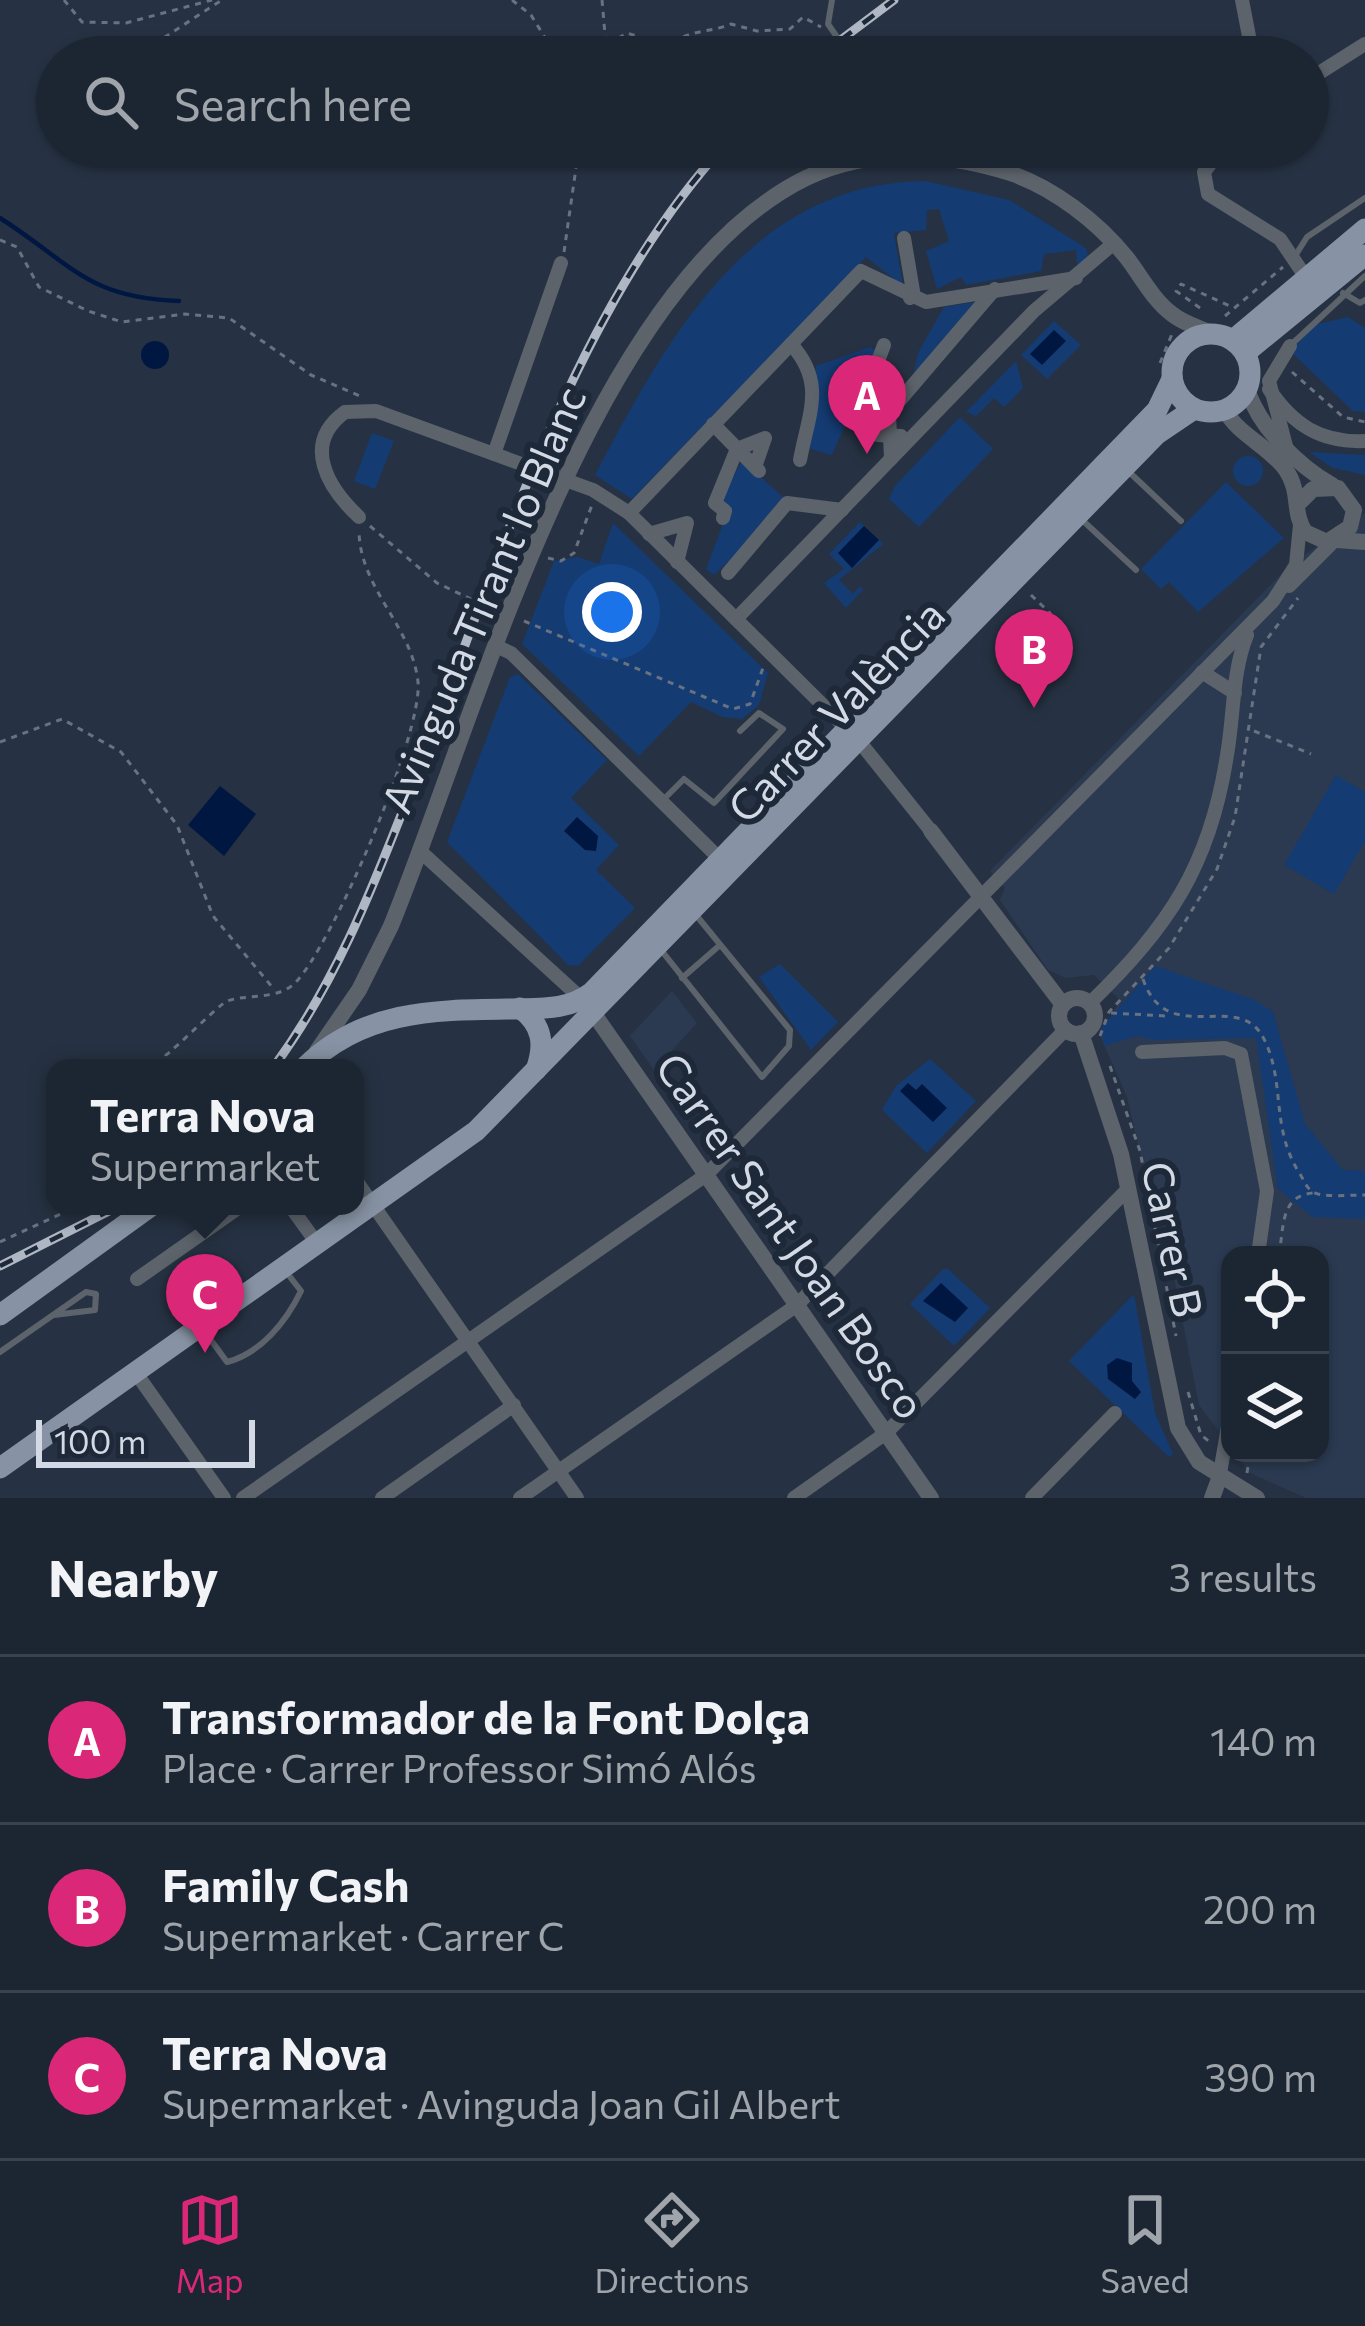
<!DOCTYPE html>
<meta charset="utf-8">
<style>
:root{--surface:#1c2632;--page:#29323e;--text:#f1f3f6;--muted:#a0a5ac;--line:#3a434d;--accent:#db2777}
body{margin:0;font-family:Commissioner,sans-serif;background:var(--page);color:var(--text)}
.controls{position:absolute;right:36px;bottom:36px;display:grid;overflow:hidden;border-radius:24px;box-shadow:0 3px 9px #0004}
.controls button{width:108px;height:108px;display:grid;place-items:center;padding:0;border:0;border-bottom:3px solid var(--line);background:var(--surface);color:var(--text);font:60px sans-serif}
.scale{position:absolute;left:36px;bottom:30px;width:219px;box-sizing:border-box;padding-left:12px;border:6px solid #d3dae5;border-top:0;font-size:33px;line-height:42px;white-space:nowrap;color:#d3dae5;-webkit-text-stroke:9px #1d2838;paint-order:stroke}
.you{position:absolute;left:612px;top:612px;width:42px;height:42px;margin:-30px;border:9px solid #fff;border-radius:50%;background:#1a73e8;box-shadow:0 0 0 18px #1a73e833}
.badge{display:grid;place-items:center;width:78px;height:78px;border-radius:50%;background:var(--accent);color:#fff;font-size:39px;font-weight:700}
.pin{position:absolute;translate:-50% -99px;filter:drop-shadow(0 3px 6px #0008)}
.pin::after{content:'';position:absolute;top:63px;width:42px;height:36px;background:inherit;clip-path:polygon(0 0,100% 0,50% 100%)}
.popup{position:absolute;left:46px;top:1059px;width:318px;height:156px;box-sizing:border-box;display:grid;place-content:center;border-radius:24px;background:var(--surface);filter:drop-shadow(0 3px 9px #0005);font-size:39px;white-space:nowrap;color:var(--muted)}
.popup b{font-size:45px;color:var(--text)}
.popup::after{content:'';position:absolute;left:50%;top:100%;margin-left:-24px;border:24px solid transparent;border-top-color:var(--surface)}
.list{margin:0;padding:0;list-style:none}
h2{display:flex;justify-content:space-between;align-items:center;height:156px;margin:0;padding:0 48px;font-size:51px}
h2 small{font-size:39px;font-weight:400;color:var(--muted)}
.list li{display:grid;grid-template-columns:78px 1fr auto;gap:36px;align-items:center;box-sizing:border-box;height:168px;padding:0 48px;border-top:3px solid var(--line)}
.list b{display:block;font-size:45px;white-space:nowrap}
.list p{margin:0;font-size:39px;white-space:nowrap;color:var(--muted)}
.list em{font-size:39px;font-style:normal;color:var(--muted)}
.icon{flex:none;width:66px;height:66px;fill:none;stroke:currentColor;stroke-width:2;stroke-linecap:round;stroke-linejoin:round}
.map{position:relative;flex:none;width:1365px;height:1498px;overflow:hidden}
.search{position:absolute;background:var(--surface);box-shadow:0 3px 9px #0004;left:36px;right:36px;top:36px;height:132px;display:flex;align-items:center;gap:30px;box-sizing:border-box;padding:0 42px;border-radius:66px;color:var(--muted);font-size:45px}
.sheet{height:660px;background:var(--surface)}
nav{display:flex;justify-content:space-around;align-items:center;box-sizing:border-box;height:168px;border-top:3px solid var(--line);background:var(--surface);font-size:33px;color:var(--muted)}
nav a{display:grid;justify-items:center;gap:6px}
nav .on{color:var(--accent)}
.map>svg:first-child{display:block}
</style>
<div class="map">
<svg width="1365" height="1498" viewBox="0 0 1365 1498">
<rect width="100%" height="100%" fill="#263243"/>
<g fill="#2b3a51">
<path d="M1365 513V1498H1306L1250 1473 1235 1453H1320V1255H1230V1446L1199 1405 1163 1221H1156L1127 1097 1101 1038 1120 1000 1094 975 1066 978 1048 970 1000 900 1005 888 990 871 1291 564Z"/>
<path d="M672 991 697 1023 654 1070 630 1036Z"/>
</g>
<g fill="#143b72">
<path d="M925 181 1009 200 1086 248 1089 261 1077 264 1076 250 1044 254 1041 271 966 285 961 277 937 289 926 251 949 241 939 209 927 210 926 230 894 233 903 286 866 257 632 499 595 475C667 339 750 183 925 181Z"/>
<path d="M975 302 914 373 918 353 944 307Z"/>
<path d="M1348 317 1365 328V412L1353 411 1290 351 1317 324Z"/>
<path d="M1054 321 1081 345 1047 379 1021 355Z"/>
<path d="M870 347 877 352 832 455 807 448 816 366Z"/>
<path d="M1016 361 1023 388 1004 407 994 398 976 416 966 412Z"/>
<path d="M960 417 993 449 919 527 889 499 895 486Z"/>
<path d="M372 433 394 441 375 489 354 481Z"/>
<path d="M1309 452 1365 455V475L1333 468Z"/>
<circle cx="1248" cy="471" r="15"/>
<path d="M742 460 784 498 758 533 714 575 706 569 728 511 721 501Z"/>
<path d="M1226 482 1284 538 1198 612 1169 582 1161 589 1141 569Z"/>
<path d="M860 522 883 544 839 580 853 594 860 586 863 590 846 608 824 583 844 569 829 554Z"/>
<path d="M613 523 768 673 759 705 742 719 722 717 691 702 639 756 522 644 554 561 578 557 599 564Z"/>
<path d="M518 674 607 760 571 798 619 845 596 870 635 908 578 966 568 965 447 842 510 677Z"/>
<path d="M1336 775 1365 792V841L1334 894 1284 865Z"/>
<path d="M780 964 838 1022 811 1050 759 977Z"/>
<path d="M1155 966 1255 1000 1273 1012 1305 1124 1343 1170 1365 1171V1219L1313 1217 1278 1189 1256 1038 1153 1040 1137 1036 1104 1046 1101 1028Z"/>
<path d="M930 1059 976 1101 927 1153 882 1110 896 1086Z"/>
<path d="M943 1269H948L990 1308 954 1346 910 1304Z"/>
<path d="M1134 1294 1155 1413 1173 1454 1169 1457 1069 1361Z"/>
</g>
<g fill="#001742">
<path d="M1054 330 1066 341 1042 365 1030 354Z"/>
<circle cx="155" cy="355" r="14"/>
<path d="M864 526 879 540 852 568 838 553Z"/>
<path d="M220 786 256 814 224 856 188 825Z"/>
<path d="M577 817 598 836 596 851 585 850 564 831Z"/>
<path d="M908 1083 916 1090 922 1084 947 1108 933 1122 900 1091Z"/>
<path d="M941 1283 968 1308 955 1322 923 1301Z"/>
<path d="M1117 1358 1132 1363V1381L1141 1392 1135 1399 1108 1379 1107 1365Z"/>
</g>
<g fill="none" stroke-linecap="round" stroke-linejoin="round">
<path stroke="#001742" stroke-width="4.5" d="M0 218C72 264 87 298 179 301"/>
<g stroke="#687281" stroke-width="3" stroke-dasharray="6 6" stroke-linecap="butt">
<path d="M64 0 82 22 126 23 212 0"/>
<path d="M512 0 531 15 557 57"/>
<path d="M602 0 607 57"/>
<path d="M608 44 627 33 669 47C685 29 711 33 731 24L757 31 790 29 803 17 821 27"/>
<path d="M134 57 222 0"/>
<path d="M122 147 141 165 189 147"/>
<path d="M579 156 585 147"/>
<path d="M0 240 17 247 39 287 88 311 122 322 185 314 229 318 311 375 360 396"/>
<path d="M564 252 579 147"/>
<path d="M1200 308 1176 291 1181 284 1230 306"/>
<path d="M1225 316 1283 267"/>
<path d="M1160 363 1172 334"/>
<path d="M1292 372 1343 417 1365 422"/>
<path d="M370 526 437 583 473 600"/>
<path d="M548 558 561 561 574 553 592 505"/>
<path d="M1031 595 1051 614"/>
<path d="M524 621 733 709 750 704 763 668"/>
<path d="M1254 731 1311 754"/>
<path d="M0 742 62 719 121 752 177 825 213 916 273 988"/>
<path d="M1143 979C1167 1050 1239 988 1264 1039 1286 1083 1270 1128 1300 1174 1305 1182 1307 1191 1318 1194 1332 1197 1350 1195 1365 1195"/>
<path d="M1111 1013 1167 1016"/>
<path d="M1100 1036 1109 1012 1169 948 1217 869 1235 817 1261 647 1298 598"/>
<path d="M1110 1066 1140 1151 1176 1336"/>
<path d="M164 1068 166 1055C177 1047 221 1003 227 1001 247 994 278 1000 295 983 332 946 423 733 418 682 412 626 360 589 359 531"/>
<path d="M0 1242 78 1206"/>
<path d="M1279 1255C1284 1227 1280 1195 1314 1193"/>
<path d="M1188 1392 1201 1435 1210 1442"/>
<path d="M1247 1473 1250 1453"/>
</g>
<g stroke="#5d636b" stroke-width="6">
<path d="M832 0 828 24 851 57"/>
<path d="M1295 256 1307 237 1365 198"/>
<path d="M1343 293 1360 303 1365 300"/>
<path d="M1293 343 1365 276"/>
<path d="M1127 470 1181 521"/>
<path d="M1080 518 1136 570"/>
<path d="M662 801 684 779 714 803 783 729 759 713 740 731"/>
<path d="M661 950 762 1077 789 1046 790 1030 696 915"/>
<path d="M682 978 720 945"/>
<path d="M205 1332 227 1362C261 1353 286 1322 301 1291L287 1273"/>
<path d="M0 1352 86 1292 96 1294 95 1310 54 1315"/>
</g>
<g stroke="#5d636b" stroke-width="14">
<path d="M1242 0 1253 57"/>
<path d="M1308 80 1365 44"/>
<path d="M1223 147 1204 172 1208 194 1280 239 1305 276"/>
<path d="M904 238 913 291 910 298"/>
<path d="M561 263 494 454 593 490 629 513 859 741 931 831"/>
<path d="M791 344C826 383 809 412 800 460"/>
<path d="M884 345 859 411 877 435 901 436"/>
<path d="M1269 389C1293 425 1321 443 1365 441"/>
<path d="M713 424 759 471"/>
<path d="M1286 446 1269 381 1290 346"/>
<path d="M891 459 889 413 995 289"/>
<path d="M629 513 861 271 926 302 1076 278"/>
<path d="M359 517C328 488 301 444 345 412L376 411 494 454"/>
<path d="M723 518 725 511 715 503 737 449 765 438 755 467"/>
<path d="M649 534 687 523 677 562"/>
<path d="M728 573 787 503 842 510"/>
<path d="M1289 586 1335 540"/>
<path d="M736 619 1034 311 1114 243"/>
<path d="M498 647 511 653 720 859"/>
<path d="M1202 672 1235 693"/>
<path d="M420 851 584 1001"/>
<path d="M1090 1003C1169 926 1210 866 1227 755 1234 716 1232 672 1247 635"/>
<path d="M1142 1052 1225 1048 1241 1054 1267 1191 1258 1255"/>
<path d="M355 1179 577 1498"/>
<path d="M290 1206 319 1246"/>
<path d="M137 1279 241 1206"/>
<path d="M136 1373 224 1498"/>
<path d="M1219 1479 1230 1415"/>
<path d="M243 1498 706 1175 1273 601 1296 565 1300 525"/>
<path d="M382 1498 514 1405"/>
<path d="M520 1498 797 1305 1066 1029"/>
<path d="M794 1498 886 1433 1128 1189"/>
<path d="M1032 1498 1115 1413"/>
</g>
<g stroke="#5d636b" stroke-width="16">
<path d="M1247 389C1259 427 1298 466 1332 485"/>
<path d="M1225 410C1237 434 1270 447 1286 470 1301 492 1292 512 1305 532L1327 542 1350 527 1354 510 1338 488 1313 489 1301 501"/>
<path d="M1337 540 1365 542"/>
<path d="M931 831 1063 1005"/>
<circle cx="1077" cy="1016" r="18"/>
<path d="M594 1014 931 1498"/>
<path d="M1081 1033 1121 1154 1178 1428 1199 1462 1257 1498"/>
<path d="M317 1051 359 990 391 926C478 713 590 284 806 178 871 147 944 152 1010 173 1054 188 1098 222 1127 258 1141 276 1153 300 1172 314 1184 324 1199 327 1213 334"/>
<path d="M1212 1498 1219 1479"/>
</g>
<g stroke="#8793a4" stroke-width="21">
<circle cx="1211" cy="373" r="39"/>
<path d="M1233 340 1365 229"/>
<path d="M1245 353 1365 255"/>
<path d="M520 1008C543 1025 545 1045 536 1070"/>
<path d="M304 1068C362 1010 433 1010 511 1009 539 1008 567 1011 591 993L1157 410 1172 379"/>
<path d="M0 1315 151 1206"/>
<path d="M0 1468 476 1131 1157 434 1194 409"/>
</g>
<defs>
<g id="rail">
<path d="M818 57 894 0"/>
<path d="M273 1068C334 985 370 895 407 800 491 586 567 318 723 147"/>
<path d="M0 1266 119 1206"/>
</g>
</defs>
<use href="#rail" stroke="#afb7c4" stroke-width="9"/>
<use href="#rail" stroke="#1d2838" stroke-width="4.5" stroke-dasharray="14" stroke-linecap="butt"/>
</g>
<g text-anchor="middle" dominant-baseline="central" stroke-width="12" stroke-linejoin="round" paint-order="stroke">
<g font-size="42" fill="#d3dae5" stroke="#1d2838">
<text transform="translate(482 599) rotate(-67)">Avinguda Tirant lo Blanc</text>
<text transform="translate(835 710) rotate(-46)">Carrer València</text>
<text transform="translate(792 1235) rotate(55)">Carrer Sant Joan Bosco</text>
<text transform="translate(1174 1239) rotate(78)">Carrer B</text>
</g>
</g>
</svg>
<div class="controls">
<button><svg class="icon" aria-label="locate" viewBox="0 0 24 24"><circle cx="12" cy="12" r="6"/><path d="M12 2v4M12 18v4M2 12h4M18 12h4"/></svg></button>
<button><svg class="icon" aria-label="layers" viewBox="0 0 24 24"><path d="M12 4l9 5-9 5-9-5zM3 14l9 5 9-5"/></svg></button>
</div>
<div class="scale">100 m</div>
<div class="you"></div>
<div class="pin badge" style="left:867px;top:454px">A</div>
<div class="pin badge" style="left:1034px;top:708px">B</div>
<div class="pin badge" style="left:205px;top:1353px">C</div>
<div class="popup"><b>Terra Nova</b>Supermarket</div>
<div class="search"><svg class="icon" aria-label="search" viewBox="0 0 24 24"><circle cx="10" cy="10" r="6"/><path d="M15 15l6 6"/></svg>Search here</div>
</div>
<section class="sheet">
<h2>Nearby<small>3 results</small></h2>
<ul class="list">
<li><span class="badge">A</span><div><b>Transformador de la Font Dolça</b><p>Place · Carrer Professor Simó Alós</p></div><em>140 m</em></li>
<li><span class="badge">B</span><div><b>Family Cash</b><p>Supermarket · Carrer C</p></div><em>200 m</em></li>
<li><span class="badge">C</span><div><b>Terra Nova</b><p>Supermarket · Avinguda Joan Gil Albert</p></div><em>390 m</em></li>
</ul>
</section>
<nav>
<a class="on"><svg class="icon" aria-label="map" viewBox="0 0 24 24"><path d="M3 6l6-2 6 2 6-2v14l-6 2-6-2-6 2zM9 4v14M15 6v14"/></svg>Map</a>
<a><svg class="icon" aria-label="directions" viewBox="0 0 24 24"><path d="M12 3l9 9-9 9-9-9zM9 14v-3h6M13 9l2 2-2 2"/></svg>Directions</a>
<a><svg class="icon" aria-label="saved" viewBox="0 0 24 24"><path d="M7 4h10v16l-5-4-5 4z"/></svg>Saved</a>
</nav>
